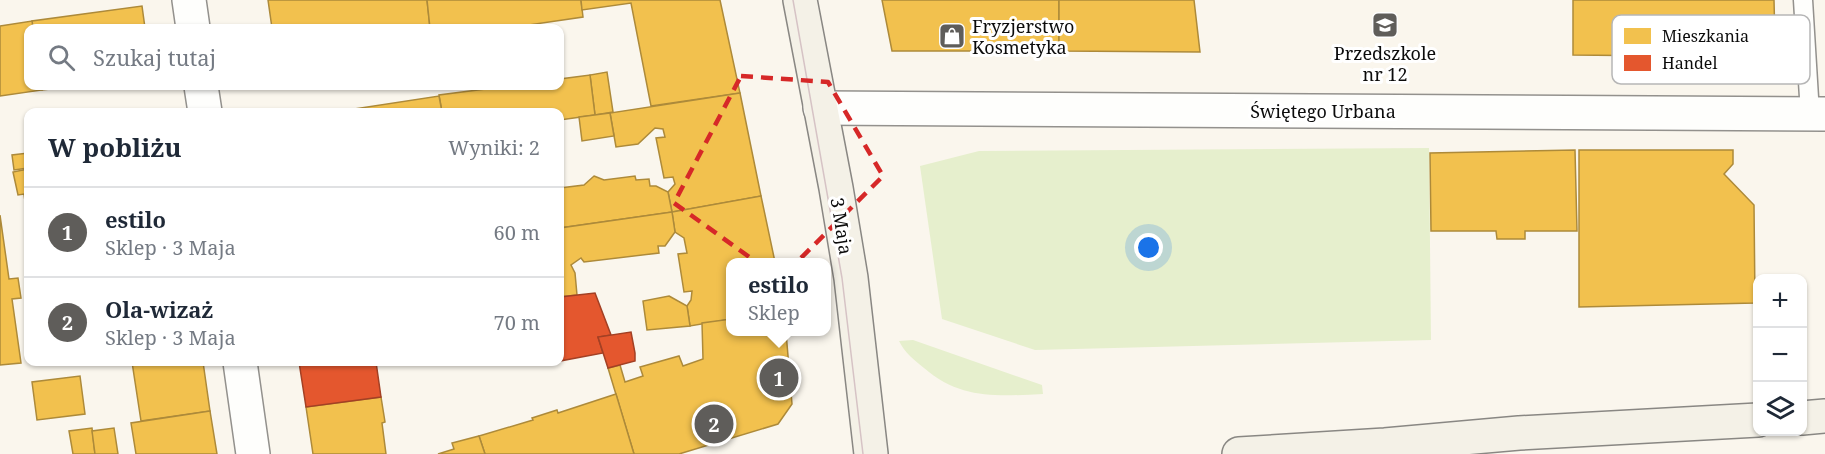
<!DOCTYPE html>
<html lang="pl">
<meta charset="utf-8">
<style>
:root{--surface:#fff;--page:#f6f6f7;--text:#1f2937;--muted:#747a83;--line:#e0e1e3;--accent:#5f5d5a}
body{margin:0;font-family:"Noto Serif",serif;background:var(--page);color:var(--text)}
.controls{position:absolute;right:18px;bottom:18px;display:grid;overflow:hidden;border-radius:12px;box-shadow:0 2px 4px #0004}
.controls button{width:54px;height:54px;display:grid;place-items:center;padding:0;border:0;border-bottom:2px solid var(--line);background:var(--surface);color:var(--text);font:30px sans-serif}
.you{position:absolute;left:1149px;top:248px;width:21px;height:21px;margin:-15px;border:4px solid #fff;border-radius:50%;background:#1a73e8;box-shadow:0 0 0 9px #1a73e833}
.badge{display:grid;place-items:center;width:39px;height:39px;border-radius:50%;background:var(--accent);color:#fff;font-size:20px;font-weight:700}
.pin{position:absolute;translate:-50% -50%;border:3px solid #fff;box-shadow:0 2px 6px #0006}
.popup{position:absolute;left:726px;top:258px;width:105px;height:78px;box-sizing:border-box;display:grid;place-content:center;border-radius:12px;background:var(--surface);filter:drop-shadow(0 2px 4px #0005);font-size:20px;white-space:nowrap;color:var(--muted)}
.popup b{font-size:22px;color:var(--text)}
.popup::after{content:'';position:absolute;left:50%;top:100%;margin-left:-12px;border:12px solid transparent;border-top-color:var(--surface)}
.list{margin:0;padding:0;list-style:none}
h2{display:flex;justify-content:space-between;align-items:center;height:78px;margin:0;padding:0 24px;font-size:26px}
h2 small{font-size:20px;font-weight:400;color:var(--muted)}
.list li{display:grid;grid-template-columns:39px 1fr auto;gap:18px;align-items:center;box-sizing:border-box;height:90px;padding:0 24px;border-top:2px solid var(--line)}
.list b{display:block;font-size:22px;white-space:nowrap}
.list p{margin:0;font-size:20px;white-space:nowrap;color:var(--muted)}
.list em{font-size:20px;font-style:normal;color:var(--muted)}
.icon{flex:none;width:33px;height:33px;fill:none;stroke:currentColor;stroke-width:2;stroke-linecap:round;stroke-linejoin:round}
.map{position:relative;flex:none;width:1825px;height:454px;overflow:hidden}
.search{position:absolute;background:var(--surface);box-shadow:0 2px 4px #0004;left:24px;top:24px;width:540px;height:66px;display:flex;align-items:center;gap:15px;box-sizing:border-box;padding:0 21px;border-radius:12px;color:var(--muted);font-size:22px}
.panel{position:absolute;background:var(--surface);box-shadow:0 2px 4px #0004;left:24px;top:108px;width:540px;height:258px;border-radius:12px}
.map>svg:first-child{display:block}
</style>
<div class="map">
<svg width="1825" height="454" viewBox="0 0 1825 454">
<rect width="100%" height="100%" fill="#faf6ed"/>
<g fill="#e6efcd">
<path d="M1429 148 1431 340 1035 350 942 319 920 166 979 151Z"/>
<path d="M913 340 1042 385 1043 394C998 396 961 400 924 368 914 360 905 353 899 341Z"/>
</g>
<g fill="#f2c14e" stroke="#ad8a3a" stroke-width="1.5">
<path d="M268 0H427L430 28H272Z"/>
<path d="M427 0H581L583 17 528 25 529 28H430Z"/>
<path d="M581 0H720L740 93 651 106 631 3 582 10Z"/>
<path d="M882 0H1059V51H892Z"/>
<path d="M1059 0H1194L1200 52 1059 51Z"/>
<path d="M1573 0H1774L1775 43 1762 57 1573 55Z"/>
<path d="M142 6 145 28H33L32 21Z"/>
<path d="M32 21 33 28H28V86H41L42 90 0 96V26Z"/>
<path d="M607 72 613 112 595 115 590 75Z"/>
<path d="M590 75 595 115 560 120V112H442L439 95 509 86H560V79Z"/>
<path d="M41 86H77L42 90Z"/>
<path d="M740 93 761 196 672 212 668 192 675 184 673 177 664 178 656 138 665 137 663 129 655 128 638 144 616 147 610 113Z"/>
<path d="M439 96 442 112H342L341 111Z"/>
<path d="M610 113 614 136 582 141 579 117Z"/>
<path d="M1575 150 1577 231H1525V239H1497L1496 231H1431L1430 153Z"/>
<path d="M1579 150H1733V164L1724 174 1754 205 1755 303 1579 307Z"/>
<path d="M28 153V168L14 170 12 155Z"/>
<path d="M28 169V209H26L24 194 18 195 13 172Z"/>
<path d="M594 176 604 180 635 176 636 180 649 179 650 186H656L668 192 672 212 560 228V188L584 185Z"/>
<path d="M761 196 775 262H731V319L690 326 687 306 691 300 692 291 684 292 678 254 687 253 684 238 675 232 672 212Z"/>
<path d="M672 212 675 232 665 246H658L659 253 584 262 581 258 571 265 575 273 577 295 560 297V228Z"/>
<path d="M25 214H28V236Z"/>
<path d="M0 215 9 279 18 278 21 298 12 299 21 363 0 365Z"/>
<path d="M669 296 687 306 690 326 647 330 643 301Z"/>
<path d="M731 319V332H786L792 404 778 424 679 454H634L608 368 620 365 625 382 643 376 640 367 679 356 683 366 703 359 702 323Z"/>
<path d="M132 362H203L210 411 141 421Z"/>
<path d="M80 376 85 414 37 420 32 382Z"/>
<path d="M616 394 634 454H485L479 436 533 420 532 418 557 410 558 413Z"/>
<path d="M381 397 385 422 382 423 386 454H313L306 407Z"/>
<path d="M210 411 217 454H136L131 423Z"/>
<path d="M92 428 95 454H73L69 431Z"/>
<path d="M114 428 118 454H95L92 431Z"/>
<path d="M479 436 485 454H438L454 449 452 443Z"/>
</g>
<g fill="#e4572e" stroke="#a34024" stroke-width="1.5">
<path d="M595 293 611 335 598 337 603 353 560 361V297Z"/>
<path d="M631 332 635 353V361L608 368 598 337Z"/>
<path d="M299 362H376L381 397 306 407Z"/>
</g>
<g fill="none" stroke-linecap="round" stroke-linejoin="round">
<defs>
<path id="lane" d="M1803 0 1810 114"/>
<g id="street">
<path d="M189 0 193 28"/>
<path d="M201 86 205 112"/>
<path d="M820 108 1825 114"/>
<path d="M240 362 253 454"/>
</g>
<g id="secondary">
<path d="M800 0 836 188 851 278 871 454"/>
<path d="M1802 418 1825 416"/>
<path d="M1239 454 1385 445 1519 433 1758 420"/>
</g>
</defs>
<use href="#lane" stroke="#93918d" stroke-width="21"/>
<use href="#street" stroke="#93918d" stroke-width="36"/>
<use href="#secondary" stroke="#898783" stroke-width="36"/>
<use href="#lane" stroke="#fefefc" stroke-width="18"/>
<use href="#street" stroke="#fefefc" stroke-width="33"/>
<use href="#secondary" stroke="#f4f1e7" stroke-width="33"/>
<path stroke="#d6c3c5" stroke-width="1.5" d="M793 0 842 278 863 454"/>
</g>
<path fill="none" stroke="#d62828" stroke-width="4.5" stroke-dasharray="12 8" stroke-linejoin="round" d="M741 76 828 82 883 176 780 279 674 203Z"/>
<defs>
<symbol id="school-square" viewBox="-11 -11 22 22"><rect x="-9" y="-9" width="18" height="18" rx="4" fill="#5f5d5a" stroke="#fff"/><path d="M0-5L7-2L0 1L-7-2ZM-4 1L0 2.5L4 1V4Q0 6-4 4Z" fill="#fff"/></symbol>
<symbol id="shop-square" viewBox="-11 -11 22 22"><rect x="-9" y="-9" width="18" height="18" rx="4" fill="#5f5d5a" stroke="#fff"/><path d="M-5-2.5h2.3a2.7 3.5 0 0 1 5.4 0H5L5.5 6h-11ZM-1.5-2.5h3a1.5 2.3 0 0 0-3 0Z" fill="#fff"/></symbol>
</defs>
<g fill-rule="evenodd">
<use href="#school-square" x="1370" y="10" width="30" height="30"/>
<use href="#shop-square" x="937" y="21" width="30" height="30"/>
</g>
<g text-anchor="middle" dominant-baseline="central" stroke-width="6" stroke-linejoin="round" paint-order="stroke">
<g font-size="18" fill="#0b0b0b" stroke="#fff" text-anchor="start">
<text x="972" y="26">Fryzjerstwo<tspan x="972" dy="21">Kosmetyka</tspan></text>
<text x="1385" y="53" text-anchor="middle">Przedszkole<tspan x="1385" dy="21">nr 12</tspan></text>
</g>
<g font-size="18" fill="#0b0b0b" stroke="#fff">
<text x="1323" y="111">Świętego Urbana</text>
<text transform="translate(842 226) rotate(81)">3 Maja</text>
</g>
</g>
<rect x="1612" y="15" width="198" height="69" rx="9" fill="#fff" stroke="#b6b6b6" stroke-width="1.5"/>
<rect x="1624" y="28" width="27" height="16" fill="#f2c14e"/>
<rect x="1624" y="55" width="27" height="16" fill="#e4572e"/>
<g font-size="16" fill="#0b0b0b">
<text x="1662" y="42">Mieszkania</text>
<text x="1662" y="69">Handel</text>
</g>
</svg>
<div class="controls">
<button>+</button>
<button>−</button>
<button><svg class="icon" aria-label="layers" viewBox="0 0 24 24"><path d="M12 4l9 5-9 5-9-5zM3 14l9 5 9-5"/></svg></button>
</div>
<div class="you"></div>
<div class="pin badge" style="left:779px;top:378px">1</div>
<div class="popup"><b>estilo</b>Sklep</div>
<div class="pin badge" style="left:714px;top:424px">2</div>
<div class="search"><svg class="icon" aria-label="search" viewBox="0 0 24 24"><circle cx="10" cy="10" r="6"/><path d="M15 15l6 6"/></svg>Szukaj tutaj</div>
<section class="panel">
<h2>W pobliżu<small>Wyniki: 2</small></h2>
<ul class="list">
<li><span class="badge">1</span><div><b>estilo</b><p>Sklep · 3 Maja</p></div><em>60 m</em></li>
<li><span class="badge">2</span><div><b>Ola-wizaż</b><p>Sklep · 3 Maja</p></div><em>70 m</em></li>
</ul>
</section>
</div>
